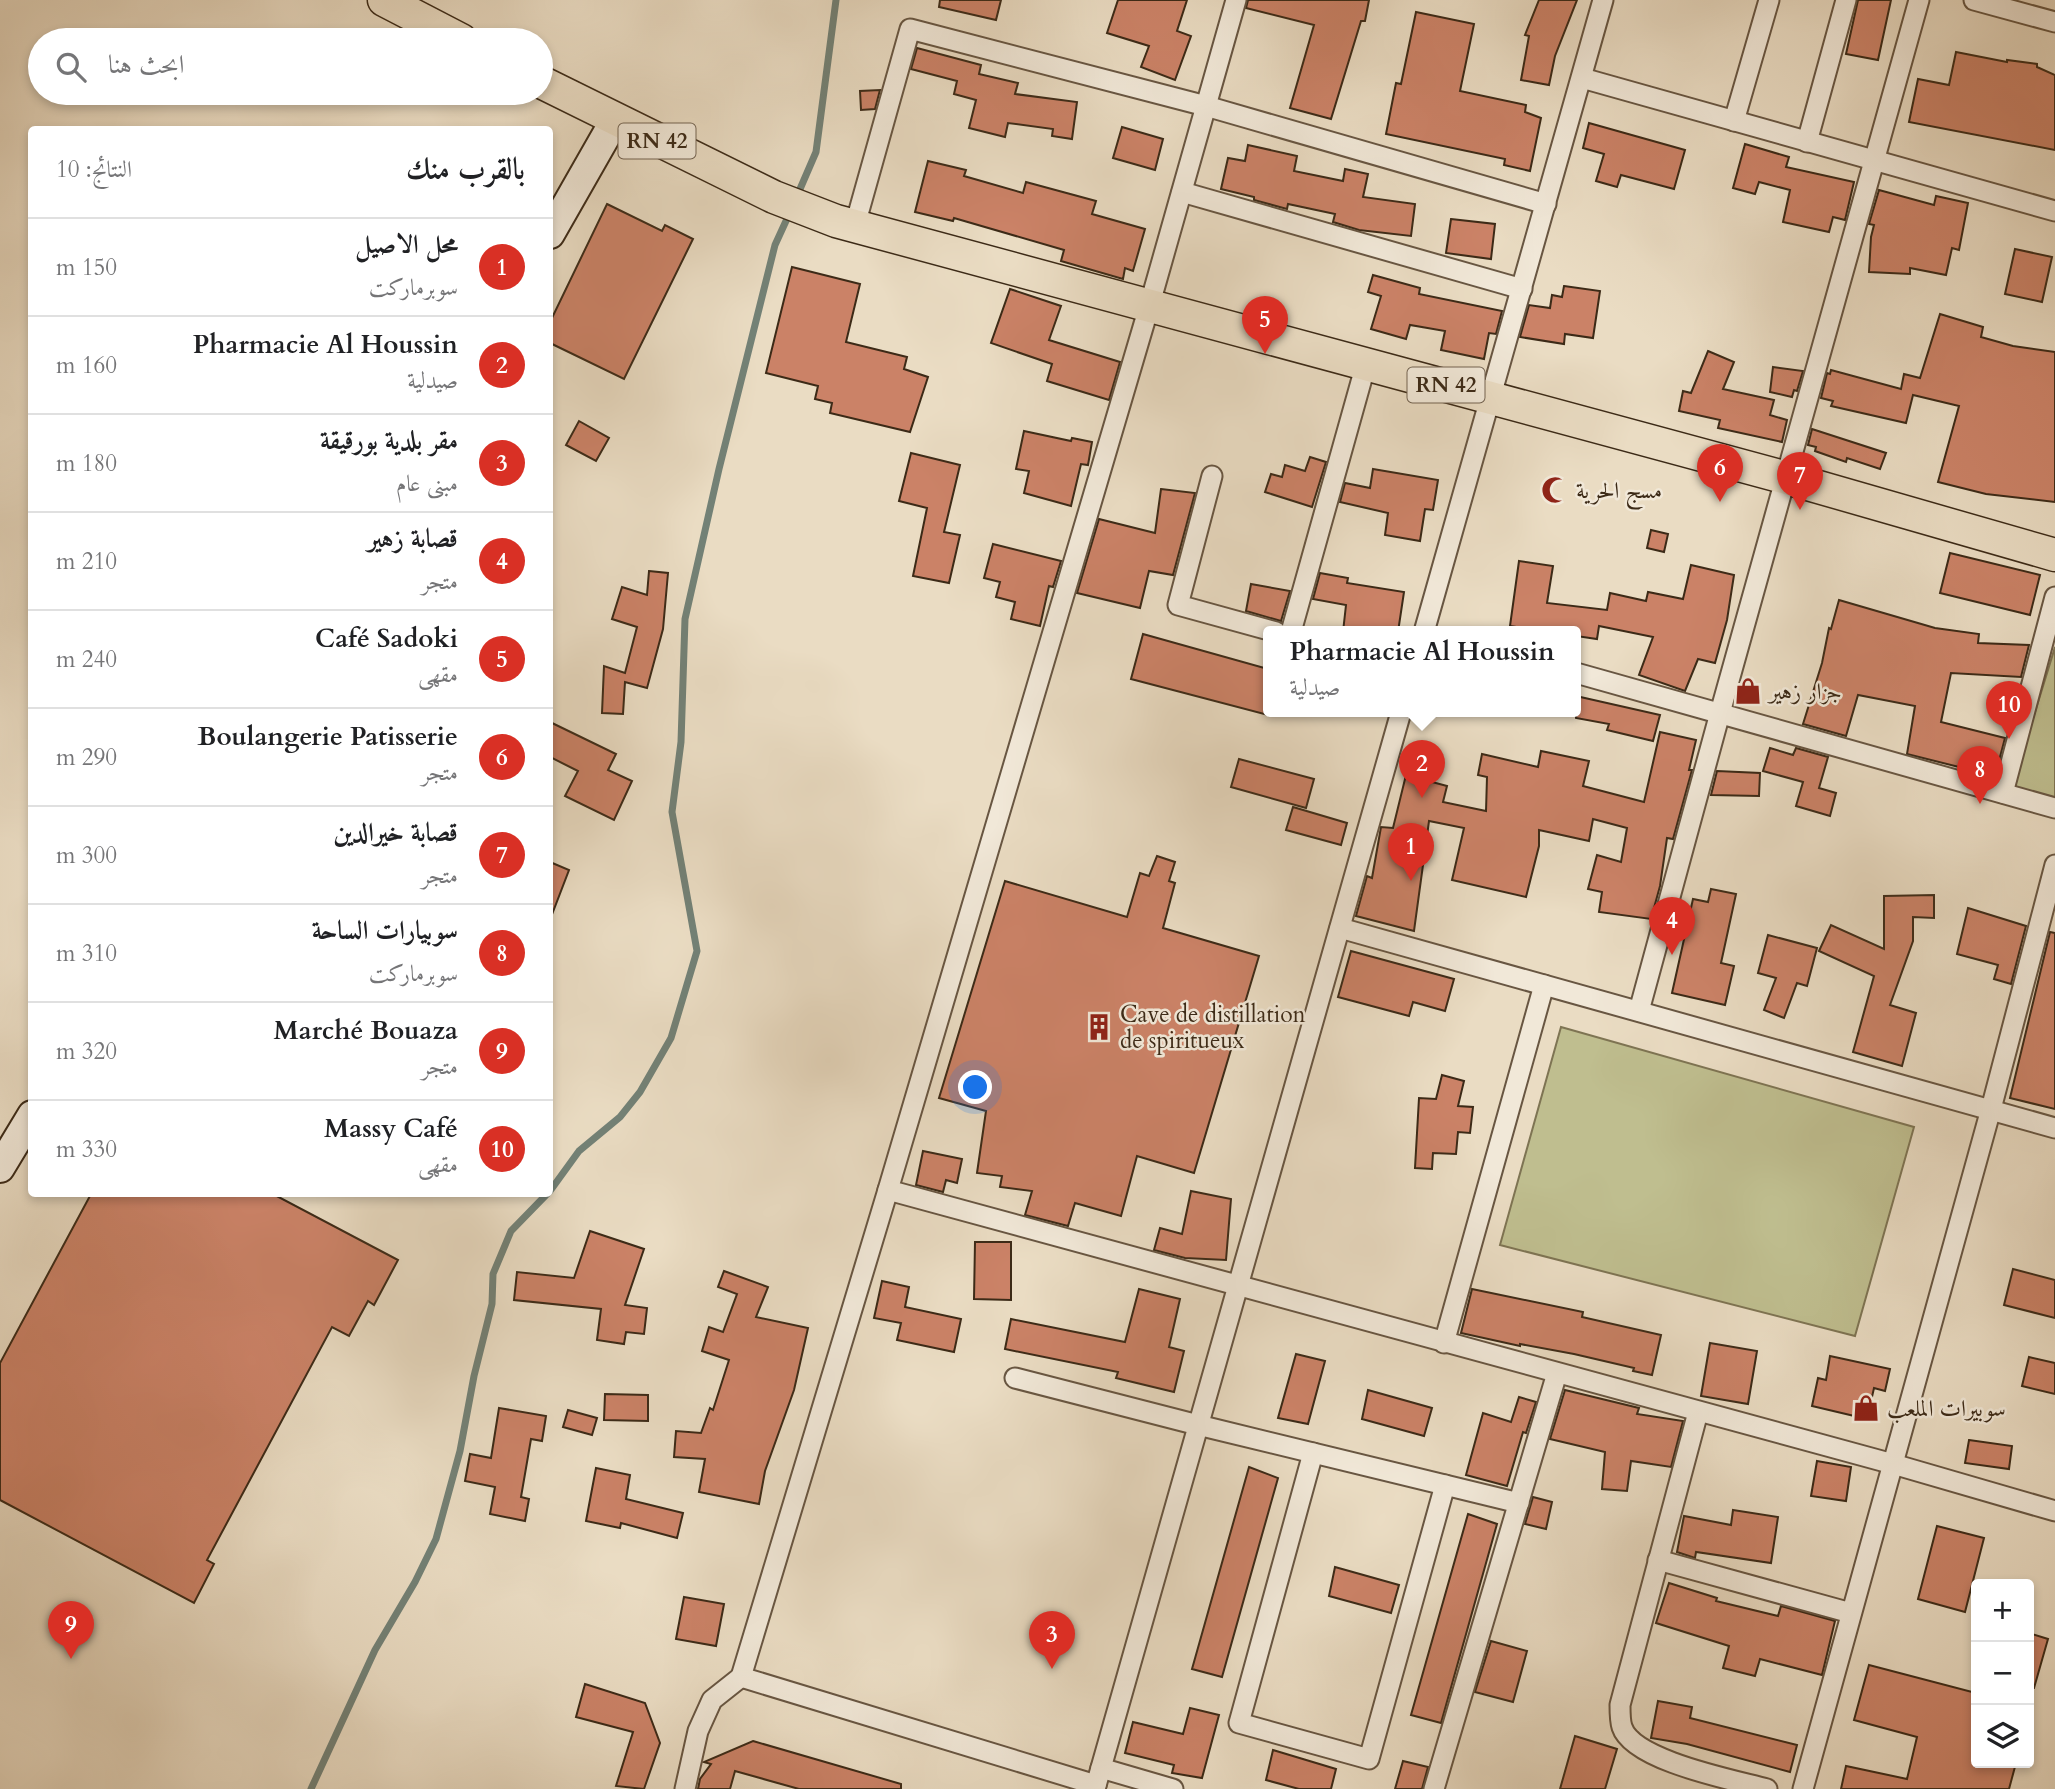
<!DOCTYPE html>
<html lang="ar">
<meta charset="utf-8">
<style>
:root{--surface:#fff;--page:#f6f6f6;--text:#202124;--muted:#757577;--line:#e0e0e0;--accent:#d93025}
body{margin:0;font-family:Cardo,Amiri,serif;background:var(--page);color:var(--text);direction:rtl}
.controls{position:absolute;right:21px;bottom:21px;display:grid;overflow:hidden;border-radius:7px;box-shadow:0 4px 10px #0003}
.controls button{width:63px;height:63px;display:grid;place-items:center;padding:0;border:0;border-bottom:2px solid var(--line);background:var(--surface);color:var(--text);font:35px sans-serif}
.you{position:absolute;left:976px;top:1088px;width:24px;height:24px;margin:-18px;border:5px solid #fff;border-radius:50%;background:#1a73e8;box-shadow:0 0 0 10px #1a73e833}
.badge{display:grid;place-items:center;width:46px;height:46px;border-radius:50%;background:var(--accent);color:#fff;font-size:23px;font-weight:700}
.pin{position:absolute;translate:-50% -58px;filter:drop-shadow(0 2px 4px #0008)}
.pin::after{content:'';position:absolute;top:37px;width:24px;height:21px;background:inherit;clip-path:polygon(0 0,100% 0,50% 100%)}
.popup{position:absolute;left:1263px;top:626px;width:318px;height:91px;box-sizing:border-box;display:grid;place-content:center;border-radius:7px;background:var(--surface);filter:drop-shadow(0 2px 5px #0005);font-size:23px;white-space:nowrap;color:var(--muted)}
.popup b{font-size:26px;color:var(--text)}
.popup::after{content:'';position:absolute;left:50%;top:100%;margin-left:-14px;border:14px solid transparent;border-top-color:var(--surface)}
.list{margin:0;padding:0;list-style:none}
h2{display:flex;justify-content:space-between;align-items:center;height:91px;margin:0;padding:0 28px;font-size:30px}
h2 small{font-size:23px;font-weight:400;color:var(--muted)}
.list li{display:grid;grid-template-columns:46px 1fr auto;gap:21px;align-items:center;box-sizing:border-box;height:98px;padding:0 28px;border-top:2px solid var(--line)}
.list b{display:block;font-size:26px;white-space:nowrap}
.list p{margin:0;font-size:23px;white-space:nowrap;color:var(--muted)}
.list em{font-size:23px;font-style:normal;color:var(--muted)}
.icon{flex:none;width:38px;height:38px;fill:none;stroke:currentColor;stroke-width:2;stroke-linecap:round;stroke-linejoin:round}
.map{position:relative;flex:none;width:2055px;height:1789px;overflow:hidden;direction:ltr}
.search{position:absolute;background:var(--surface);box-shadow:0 4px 10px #0003;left:28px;top:28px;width:525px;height:77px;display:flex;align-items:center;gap:18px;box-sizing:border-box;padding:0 24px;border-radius:38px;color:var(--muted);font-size:26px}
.panel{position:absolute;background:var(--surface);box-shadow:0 4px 10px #0003;left:28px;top:126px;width:525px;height:1071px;border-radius:7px;direction:rtl}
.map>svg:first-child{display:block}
</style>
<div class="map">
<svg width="2055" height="1789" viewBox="0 0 2055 1789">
<rect width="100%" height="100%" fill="#eadcc3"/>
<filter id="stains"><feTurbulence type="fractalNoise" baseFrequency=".00286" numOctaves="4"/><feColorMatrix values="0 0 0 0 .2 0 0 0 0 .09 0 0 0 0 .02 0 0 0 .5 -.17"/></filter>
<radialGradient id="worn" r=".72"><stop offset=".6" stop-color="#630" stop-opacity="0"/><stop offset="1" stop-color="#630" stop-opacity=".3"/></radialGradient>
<g fill="#bfbe8f" stroke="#7e7453" stroke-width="2">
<path d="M2055 647V802L2011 790Z"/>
<path d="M1561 1027 1914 1127 1855 1336 1500 1245Z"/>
</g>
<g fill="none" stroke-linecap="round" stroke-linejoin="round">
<g stroke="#738176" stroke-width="7">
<path d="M797 196 816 152 836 0"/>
<path d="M550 1191 579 1151 620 1117 640 1092 671 1038 697 951 672 812 681 742 685 619 719 469 775 245 791 210"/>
<path d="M311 1789 375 1650 415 1582 436 1539 460 1451 474 1376 492 1304 493 1274 511 1231 547 1194"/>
</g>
</g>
<g fill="#cb8267" stroke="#3c2a17" stroke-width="2">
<path d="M940 0H1001L996 20 939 7Z"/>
<path d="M1118 0H1187L1177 31 1191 36 1175 80 1141 67 1149 46 1107 33Z"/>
<path d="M1248 0H1369L1365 21H1361L1331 119 1290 108 1314 25 1246 8Z"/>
<path d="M1539 0H1577L1555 56 1549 85 1521 80 1529 36 1525 35Z"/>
<path d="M1858 0H1891L1878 60 1846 54Z"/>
<path d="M1416 12 1474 24 1460 91 1526 105 1525 112 1541 118 1530 171 1504 165 1505 159 1386 134 1396 83 1401 84Z"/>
<path d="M917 48 981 65 979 74 1018 83 1015 94 1077 102 1072 139 1052 136 1053 129 1008 123 1005 137 969 128 976 100 954 94 957 81 911 69Z"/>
<path d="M1956 52 2007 62V60L2037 64V67L2055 75V150L1909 122 1918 79 1949 85Z"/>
<path d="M880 90 875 109 861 110 860 91Z"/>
<path d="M1589 123 1685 150 1674 189 1621 175 1617 187 1596 181 1604 154 1583 148Z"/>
<path d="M1122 127 1163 139 1155 170 1113 158Z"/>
<path d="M1745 144 1789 157 1786 167 1854 182 1845 220 1833 217 1829 232 1783 222 1790 190 1759 182 1755 194 1733 188Z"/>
<path d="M1248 145 1297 156 1294 171 1343 181 1345 169 1368 174 1363 197 1415 204 1411 236 1359 230 1333 222 1335 214 1288 204 1287 209 1254 200V197L1221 189 1228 158 1245 161Z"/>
<path d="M928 161 966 170 964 176 1023 193 1026 182 1096 201 1092 214 1145 229 1133 271 1125 268 1123 279 1061 261 1064 250 954 218 953 221 915 212Z"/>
<path d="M1879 190 1934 205 1936 196 1968 203 1959 250 1952 248 1946 275 1910 268V274L1869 272 1871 237 1874 225 1869 224Z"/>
<path d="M607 204 662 231 665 225 693 239 624 379 550 343V322Z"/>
<path d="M1451 219 1495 224 1491 259 1446 253Z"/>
<path d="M2015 249 2052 257 2042 302 2005 294Z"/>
<path d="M792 267 860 284 846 342 907 357 904 369 928 377 910 432 830 413 832 403 815 399 818 386 766 373Z"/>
<path d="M1373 275 1420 288 1419 294 1502 311 1496 334 1489 333 1484 359 1441 350 1445 331 1410 325 1406 339 1371 329 1381 296 1368 292Z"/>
<path d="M1564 286 1600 291 1593 338 1565 334 1564 344 1520 337 1529 305 1550 308 1552 295 1562 297Z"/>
<path d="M1010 289 1061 306 1049 340 1120 362 1109 400 1047 381 1052 364 991 343Z"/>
<path d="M1940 314 1983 327 1981 337 2013 346 2055 352V502L1986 494 1938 482 1959 406 1913 395 1906 423 1831 406 1833 401 1821 398 1827 373 1830 374 1831 370 1901 389 1904 374 1920 378Z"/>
<path d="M1708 351 1734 362 1723 389 1774 400 1770 415 1787 420 1782 442 1718 428 1720 420 1679 411 1683 391 1691 393Z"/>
<path d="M1773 367 1803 371 1797 391 1794 390 1792 397 1770 392Z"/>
<path d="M579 421 609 438 596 461 566 445Z"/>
<path d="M1812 429 1886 453 1880 469 1847 458 1846 462 1815 451 1816 447 1808 445Z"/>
<path d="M1024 431 1071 441 1072 438 1092 442 1088 465 1081 464 1071 506 1024 493 1029 471 1016 469Z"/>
<path d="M911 453 960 465 944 532 960 535 949 583 913 576 927 508 899 501Z"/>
<path d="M1310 457 1326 462 1312 507 1265 492 1271 474 1282 477 1285 465 1305 471Z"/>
<path d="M1373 469 1438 480 1433 510 1425 509 1420 541 1385 535 1388 513 1340 502 1345 483 1370 488Z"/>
<path d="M1161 489 1195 493 1173 575 1149 571 1140 608 1077 593 1099 519 1155 533Z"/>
<path d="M1651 530 1668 534 1664 552 1647 548Z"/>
<path d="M993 544 1061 561 1053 587 1049 586 1040 626 1011 619 1015 602 996 597 1000 582 984 578Z"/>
<path d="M1950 553 2040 575 2030 615 1940 593Z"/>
<path d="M1519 561 1553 566 1547 603 1607 610 1610 593 1646 601 1648 592 1683 599 1691 565 1734 575 1727 620 1715 663 1698 659 1685 691 1639 675 1653 637 1599 626 1597 639 1576 636V632H1550L1510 626Z"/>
<path d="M649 571 668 573 663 629 647 688 625 682 623 714 602 713 604 666 625 673 637 627 612 619 622 587 647 595Z"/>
<path d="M1320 573 1348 578 1347 583 1404 592 1398 632H1343L1346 605 1313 599Z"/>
<path d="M1251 584 1290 591 1281 621 1246 611Z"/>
<path d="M1839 600 1935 628 1979 634 1978 643 2029 645 2021 677 1951 673 1941 722 2005 738 1995 776 1907 754 1915 706 1858 695 1846 736 1803 724 1822 663 1829 628 1831 629Z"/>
<path d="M1143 634 1268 669V715L1131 679Z"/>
<path d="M1576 696 1660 715 1653 741 1607 730 1609 724 1576 718Z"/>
<path d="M550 722 616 754 608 770 632 781 614 820 565 796 578 771 550 757Z"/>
<path d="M1660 732 1696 740 1689 770H1692L1673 839 1667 838 1660 886 1651 919 1599 912 1602 892 1588 889 1597 855 1621 862 1627 828 1593 819 1589 841 1539 830V846L1526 897 1452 880 1464 828 1429 821 1414 931 1356 916 1367 876 1372 878 1381 827 1393 828 1406 775 1447 786 1443 802 1486 811 1487 777 1478 775 1482 754 1538 767 1541 751 1589 761 1583 786 1644 802Z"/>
<path d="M1770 748 1793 755 1796 748 1828 757 1819 788 1836 793 1830 816 1796 806 1803 782 1763 771Z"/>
<path d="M1239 759 1314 779 1306 808 1231 787Z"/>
<path d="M1717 771 1760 773 1759 796 1711 795Z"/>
<path d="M1293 807 1347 823 1341 845 1286 830Z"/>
<path d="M1157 856 1175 862 1169 881 1175 883 1163 928 1259 956 1194 1173 1137 1156 1121 1216 1075 1203 1068 1226 1025 1215 1032 1191 1000 1187 1002 1176 977 1173 986 1111 939 1098 1005 881 1127 917 1140 873 1149 876Z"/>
<path d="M550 862 569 870 551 917H550Z"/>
<path d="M1711 889 1736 894 1721 963 1734 966 1725 1005 1672 993 1693 899 1708 902Z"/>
<path d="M1934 895V918L1913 917V941L1890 1005 1916 1013 1902 1066 1853 1052 1874 976 1819 951 1831 925 1884 949V896Z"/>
<path d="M1968 908 2026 926 2011 984 1994 979 1998 965 1957 954Z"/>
<path d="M2050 932 2055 933V1109L2010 1098Z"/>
<path d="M1768 935 1817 948 1807 986 1797 983 1784 1018 1764 1010 1776 978 1758 973Z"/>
<path d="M1351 951 1454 979 1445 1011 1413 1002 1409 1016 1338 997Z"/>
<path d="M1442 1075 1464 1081 1458 1106 1473 1107 1470 1133 1458 1132 1456 1154 1433 1153 1432 1169 1415 1168 1419 1098 1436 1099Z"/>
<path d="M923 1151 962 1159 957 1183 946 1180 943 1192 916 1185Z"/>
<path d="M1191 1191 1231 1199 1226 1260 1185 1258 1154 1250 1160 1228 1182 1234Z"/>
<path d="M91 1194H273L398 1260 374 1305 368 1301 349 1336 332 1327 207 1560 214 1564 194 1603 0 1500V1363Z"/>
<path d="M590 1231 644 1249 625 1305 647 1308 644 1334 626 1332 624 1344 597 1340 601 1309 514 1300 517 1272 574 1278Z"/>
<path d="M975 1242H1011V1300L974 1299Z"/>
<path d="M2013 1269 2055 1280V1318L2004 1305Z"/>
<path d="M724 1271 768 1287 756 1317 808 1328 794 1390 765 1471 759 1504 699 1492 705 1459 674 1457 676 1431 701 1433 710 1408 713 1410 729 1360 702 1351 709 1327 723 1332 737 1294 718 1287Z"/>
<path d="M882 1281 909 1287 905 1307 961 1319 954 1352 897 1340 901 1323 874 1318Z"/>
<path d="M1139 1289 1180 1299 1169 1347 1184 1351 1174 1392 1116 1378 1118 1372 1005 1349 1011 1319 1125 1342Z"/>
<path d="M1472 1289 1583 1312 1582 1317 1661 1335 1652 1375 1633 1371 1634 1368 1574 1354 1520 1344V1346L1461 1333Z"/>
<path d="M1710 1343 1757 1351 1748 1404 1701 1396Z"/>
<path d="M1296 1354 1325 1361 1308 1424 1278 1418Z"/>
<path d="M1830 1356 1890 1369 1885 1391 1874 1388 1867 1419 1812 1406 1818 1378 1826 1380Z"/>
<path d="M2029 1357 2055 1363V1394L2022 1386Z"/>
<path d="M1368 1390 1432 1408 1424 1436 1362 1419Z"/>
<path d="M1565 1390 1639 1408 1637 1414 1683 1421 1671 1467 1631 1461 1627 1491 1602 1489 1605 1452 1550 1439Z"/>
<path d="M605 1394 648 1395V1421L604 1420Z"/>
<path d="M1519 1397 1536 1402 1526 1433 1523 1432 1507 1486 1466 1475 1483 1413 1511 1422Z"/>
<path d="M499 1408 546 1416 542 1441 531 1439 521 1497 529 1499 525 1521 490 1514 495 1487 465 1481 470 1454 491 1458Z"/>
<path d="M568 1410 597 1418 592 1435 563 1427Z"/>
<path d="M1969 1440 2012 1446 2009 1469 1965 1463Z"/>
<path d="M1817 1461 1851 1467 1846 1501 1811 1496Z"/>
<path d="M1249 1467 1278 1478 1222 1677 1192 1669Z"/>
<path d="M596 1468 630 1475 626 1499 683 1513 677 1538 621 1523 620 1528 586 1521Z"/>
<path d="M1533 1497 1552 1502 1546 1529 1525 1524Z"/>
<path d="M1733 1510 1778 1517 1771 1563 1696 1552 1695 1558 1677 1552 1684 1516 1731 1525Z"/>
<path d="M1468 1514 1497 1524 1441 1723 1411 1715Z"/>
<path d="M1937 1526 1984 1538 1965 1612 1918 1599Z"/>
<path d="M1335 1567 1399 1585 1391 1613 1329 1596Z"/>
<path d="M1669 1583 1717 1598 1716 1601 1778 1616 1781 1606 1835 1621 1822 1675 1760 1659 1755 1676 1723 1668 1729 1646 1656 1623Z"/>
<path d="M684 1597 724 1604 716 1646 676 1639Z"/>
<path d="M2029 1633 2048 1639 2034 1688H2029Z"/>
<path d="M1491 1641 1527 1651 1513 1702 1475 1692Z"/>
<path d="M1869 1665 1976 1693V1763H2016L2009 1789H1841L1846 1766 1907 1779 1917 1737 1854 1720Z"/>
<path d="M585 1684 645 1703 660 1743 644 1789 616 1786 633 1732 576 1717Z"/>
<path d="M1658 1701 1692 1707 1690 1718 1797 1745 1790 1772 1687 1744 1651 1738Z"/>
<path d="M1190 1708 1219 1715 1202 1778 1172 1773 1174 1765 1125 1753 1133 1722 1183 1734Z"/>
<path d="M1575 1736 1617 1749 1605 1789H1560Z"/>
<path d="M753 1741 901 1784V1789H799L735 1771 730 1789H698L700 1779 711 1764 704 1762Z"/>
<path d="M1273 1750 1336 1769 1331 1789H1299L1266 1780Z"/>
<path d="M1403 1761 1428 1767 1422 1789H1395Z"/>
</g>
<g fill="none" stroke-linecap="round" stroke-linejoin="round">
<defs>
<g id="street">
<path d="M1236 0 1149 307 888 1190 1893 1464 2055 1511"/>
<path d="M1974 0 2055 22"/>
<path d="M1582 78 2055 211"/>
<path d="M1734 121 1769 0"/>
<path d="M1807 142 1846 0"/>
<path d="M1182 192 1522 289"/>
<path d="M855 225 910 29 1206 106 1546 204"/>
<path d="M1212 476 1178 605 1276 632"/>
<path d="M1291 632 1366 364"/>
<path d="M1424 632 1603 0"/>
<path d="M1576 673 2055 808"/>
<path d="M2003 793 2055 597"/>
<path d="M1340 928 2055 1128"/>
<path d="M1639 1011 1720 713 1919 0"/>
<path d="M888 1190 741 1677 1096 1785"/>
<path d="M1444 1343 1544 985"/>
<path d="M1015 1378 1198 1425 1519 1503"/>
<path d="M1698 1412 1620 1705C1620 1712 1620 1721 1622 1727 1633 1761 1734 1780 1767 1789"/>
<path d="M1313 1453 1239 1723 1369 1759 1445 1485"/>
<path d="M1658 1560 1851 1613"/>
<path d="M1101 1768 1173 1789"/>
<path d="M685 1789 698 1731 712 1700 741 1677"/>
<path d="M1095 1789 1401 712"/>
<path d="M1434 1789 1557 1373"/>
<path d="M1803 1789 1991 1109 2055 865"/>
</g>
<g id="secondary">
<path d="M550 234 615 120"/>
<path d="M0 1168 32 1115"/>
</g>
<g id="primary">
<path d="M384 0 461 40"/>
<path d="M541 82 774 197 836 221 1787 478 2055 555"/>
</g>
</defs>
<use href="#street" stroke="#685642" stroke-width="23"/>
<use href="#secondary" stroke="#3c2a17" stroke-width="32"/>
<use href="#primary" stroke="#3c2a17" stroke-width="35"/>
<use href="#street" stroke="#f1e8d8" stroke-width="19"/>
<use href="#secondary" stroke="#f1e8d8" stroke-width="28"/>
<use href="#primary" stroke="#eadcc3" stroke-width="32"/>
</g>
<defs>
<symbol id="mosque-bare" viewBox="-9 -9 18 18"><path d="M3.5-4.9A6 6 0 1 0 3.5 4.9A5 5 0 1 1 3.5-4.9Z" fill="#8f2418" stroke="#f1e8d8" stroke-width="2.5" paint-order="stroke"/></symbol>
<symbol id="shop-bare" viewBox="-9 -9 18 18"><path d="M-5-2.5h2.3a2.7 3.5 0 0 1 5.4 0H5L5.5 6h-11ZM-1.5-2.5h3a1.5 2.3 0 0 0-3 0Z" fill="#8f2418" stroke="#f1e8d8" stroke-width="2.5" paint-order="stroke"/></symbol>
<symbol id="building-bare" viewBox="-9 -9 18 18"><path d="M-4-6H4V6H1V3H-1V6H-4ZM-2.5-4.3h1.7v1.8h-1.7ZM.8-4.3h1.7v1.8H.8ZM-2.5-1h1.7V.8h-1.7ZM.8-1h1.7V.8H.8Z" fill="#8f2418" stroke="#f1e8d8" stroke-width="2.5" paint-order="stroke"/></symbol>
</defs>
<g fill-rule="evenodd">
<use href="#mosque-bare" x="1536" y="471" width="38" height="38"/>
<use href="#shop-bare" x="1729" y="672" width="38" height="38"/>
<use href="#building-bare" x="1080" y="1008" width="38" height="38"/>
<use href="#shop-bare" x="1847" y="1389" width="38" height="38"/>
</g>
<g text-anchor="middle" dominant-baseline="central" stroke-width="5" stroke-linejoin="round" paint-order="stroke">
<g fill="#f1e8d8" stroke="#726351" stroke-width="2">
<rect x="618.5" y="123.5" width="77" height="35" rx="5"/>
<rect x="1407.5" y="367.5" width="77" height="35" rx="5"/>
</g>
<g font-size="21" font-weight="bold" fill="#3c2a17">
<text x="657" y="141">RN 42</text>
<text x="1446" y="385">RN 42</text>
</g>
<g font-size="23" fill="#3c2a17" stroke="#f1e8d8" text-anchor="start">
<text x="1576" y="490">مسج الحرية</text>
<text x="1769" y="691">جزار زهير</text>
<text x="1120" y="1014">Cave de distillation<tspan x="1120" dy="26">de spiritueux</tspan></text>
<text x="1887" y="1408">سوبيرات الملعب</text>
</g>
</g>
<rect width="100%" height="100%" filter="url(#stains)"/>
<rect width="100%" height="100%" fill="url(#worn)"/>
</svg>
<div class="controls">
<button>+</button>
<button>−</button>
<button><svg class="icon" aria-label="layers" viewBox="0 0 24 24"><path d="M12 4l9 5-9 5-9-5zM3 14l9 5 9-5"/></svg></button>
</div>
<div class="you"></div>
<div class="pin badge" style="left:1411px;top:881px">1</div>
<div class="pin badge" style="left:1422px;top:798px">2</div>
<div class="popup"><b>Pharmacie Al Houssin</b>صيدلية</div>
<div class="pin badge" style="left:1052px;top:1669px">3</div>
<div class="pin badge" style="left:1672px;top:955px">4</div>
<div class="pin badge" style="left:1265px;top:354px">5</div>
<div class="pin badge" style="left:1720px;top:502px">6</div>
<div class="pin badge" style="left:1800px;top:510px">7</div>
<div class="pin badge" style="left:1980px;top:804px">8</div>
<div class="pin badge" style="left:71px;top:1659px">9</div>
<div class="pin badge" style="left:2009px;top:739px">10</div>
<div class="search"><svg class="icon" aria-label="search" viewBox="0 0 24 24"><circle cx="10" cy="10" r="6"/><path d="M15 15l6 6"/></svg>ابحث هنا</div>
<section class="panel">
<h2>بالقرب منك<small>النتائج: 10</small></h2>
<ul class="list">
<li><span class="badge">1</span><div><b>محل الاصيل</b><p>سوبرماركت</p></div><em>150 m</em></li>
<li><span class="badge">2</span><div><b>Pharmacie Al Houssin</b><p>صيدلية</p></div><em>160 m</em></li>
<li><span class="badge">3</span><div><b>مقر بلدية بورقيقة</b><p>مبنى عام</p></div><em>180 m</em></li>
<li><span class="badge">4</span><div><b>قصابة زهير</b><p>متجر</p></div><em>210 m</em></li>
<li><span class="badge">5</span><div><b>Café Sadoki</b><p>مقهى</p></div><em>240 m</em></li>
<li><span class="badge">6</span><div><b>Boulangerie Patisserie</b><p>متجر</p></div><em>290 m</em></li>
<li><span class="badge">7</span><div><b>قصابة خيرالدين</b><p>متجر</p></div><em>300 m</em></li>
<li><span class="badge">8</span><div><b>سوبيارات الساحة</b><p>سوبرماركت</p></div><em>310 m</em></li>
<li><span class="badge">9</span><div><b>Marché Bouaza</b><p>متجر</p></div><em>320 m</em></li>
<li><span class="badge">10</span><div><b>Massy Café</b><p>مقهى</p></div><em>330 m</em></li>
</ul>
</section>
</div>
